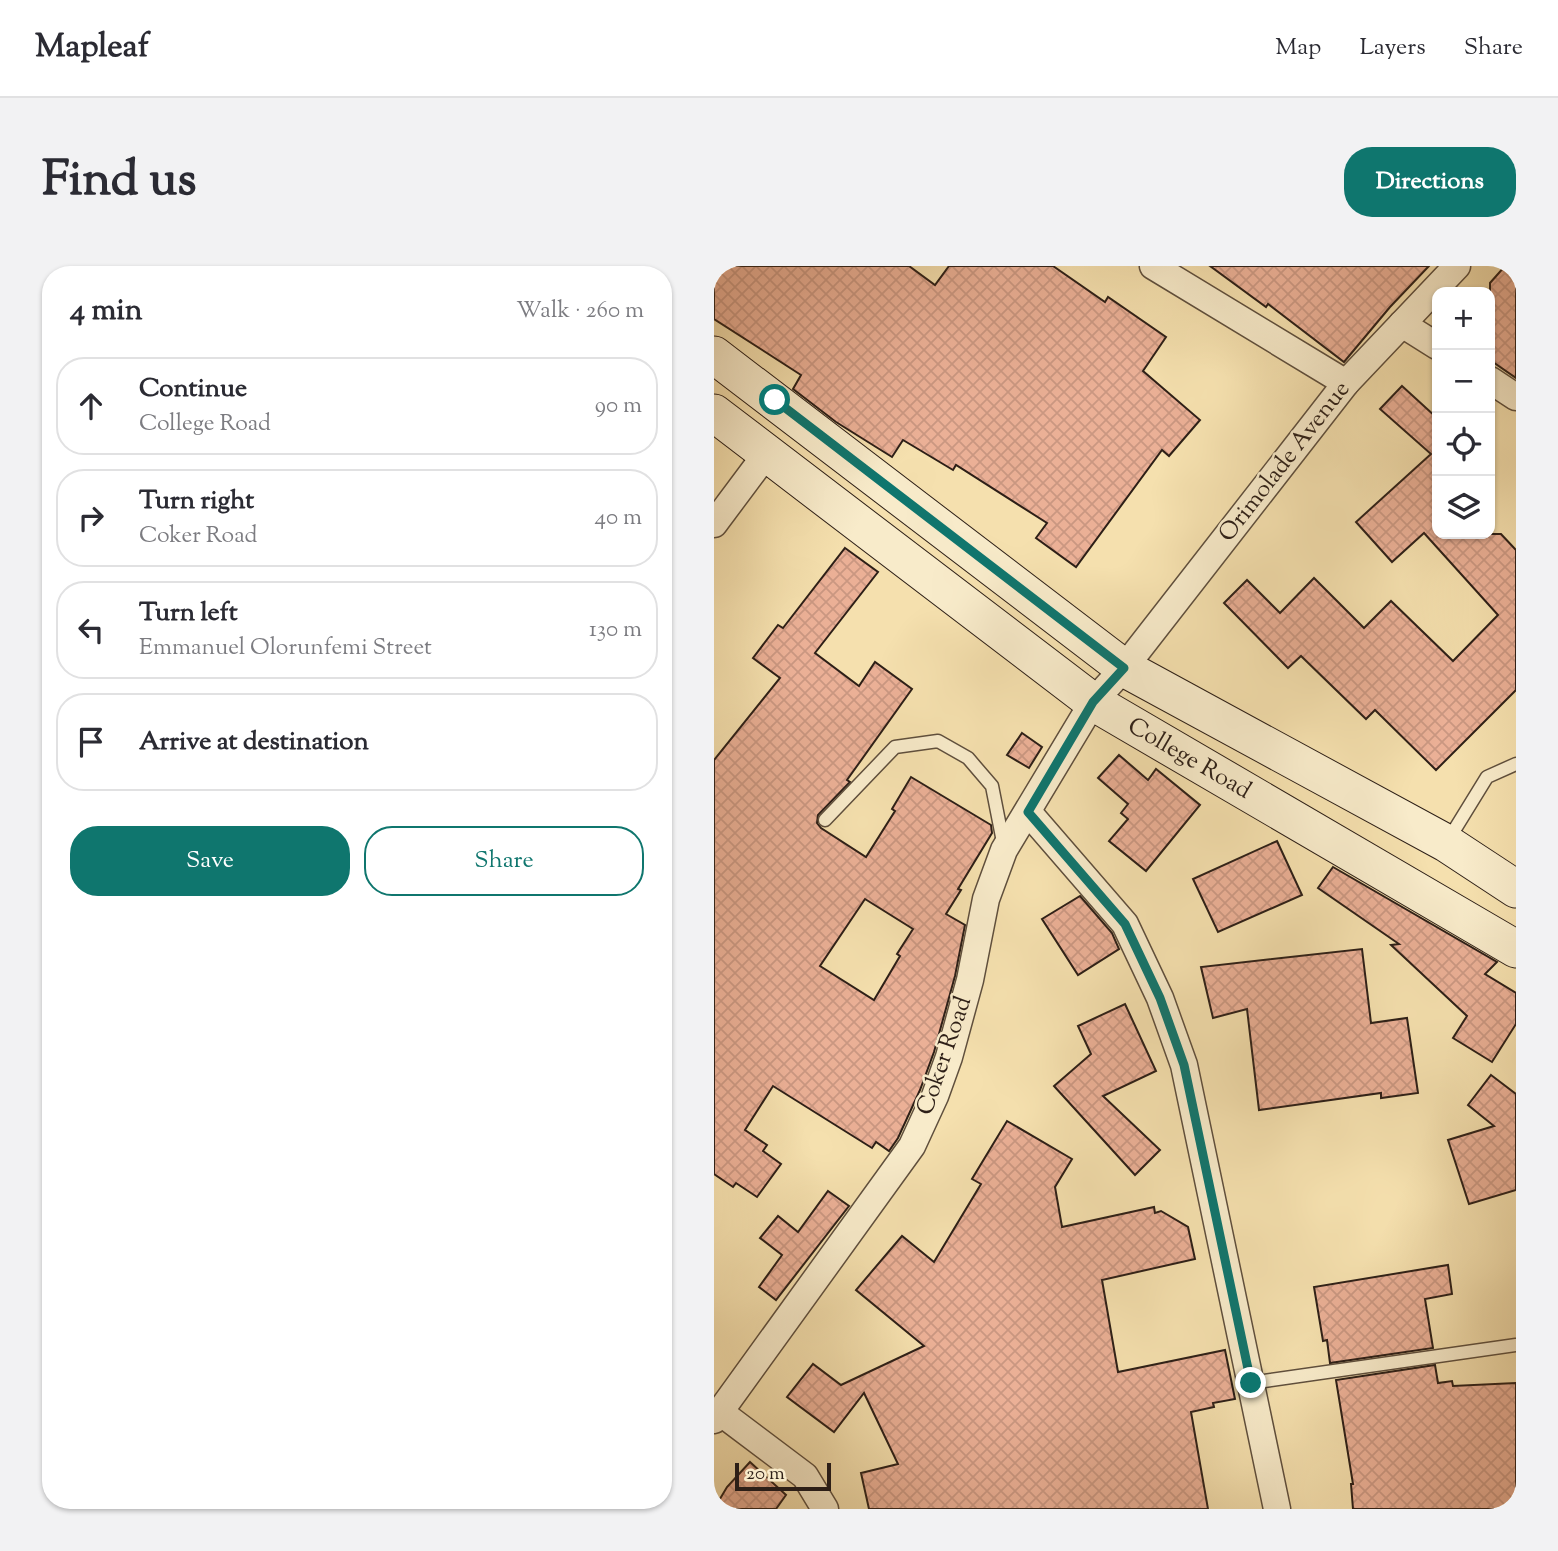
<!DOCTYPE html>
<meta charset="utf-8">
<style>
:root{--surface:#fff;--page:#f2f2f3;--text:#2b2b33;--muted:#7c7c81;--line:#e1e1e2;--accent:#0f766e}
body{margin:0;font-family:"Sorts Mill Goudy",serif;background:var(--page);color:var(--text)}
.controls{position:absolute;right:21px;top:21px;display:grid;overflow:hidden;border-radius:14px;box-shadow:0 2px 5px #0004}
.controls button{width:63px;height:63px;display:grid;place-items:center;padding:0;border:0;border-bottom:2px solid var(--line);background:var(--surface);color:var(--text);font:35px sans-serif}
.scale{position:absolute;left:21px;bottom:18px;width:96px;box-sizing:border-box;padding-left:7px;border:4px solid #2d1f17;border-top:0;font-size:19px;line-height:24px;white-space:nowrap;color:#2d1f17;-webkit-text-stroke:5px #f8ebca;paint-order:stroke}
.stop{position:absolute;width:21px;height:21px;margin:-16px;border:5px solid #0f766e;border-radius:50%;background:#fff}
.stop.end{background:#0f766e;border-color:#fff;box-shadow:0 2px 7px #0008}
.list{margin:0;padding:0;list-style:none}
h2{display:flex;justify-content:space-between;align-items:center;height:91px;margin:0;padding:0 28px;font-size:30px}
h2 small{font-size:23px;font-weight:400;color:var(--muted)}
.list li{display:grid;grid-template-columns:46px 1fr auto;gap:21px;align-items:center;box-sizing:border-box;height:98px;margin:0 14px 14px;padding:0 14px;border:2px solid var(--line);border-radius:28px}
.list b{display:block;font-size:26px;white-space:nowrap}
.list p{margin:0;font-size:23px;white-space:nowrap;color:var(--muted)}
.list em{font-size:23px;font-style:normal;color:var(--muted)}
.actions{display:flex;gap:14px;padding:21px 28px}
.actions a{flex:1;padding:16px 0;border:2px solid var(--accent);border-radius:28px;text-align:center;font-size:24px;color:var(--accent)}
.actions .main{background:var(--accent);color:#fff}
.icon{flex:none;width:38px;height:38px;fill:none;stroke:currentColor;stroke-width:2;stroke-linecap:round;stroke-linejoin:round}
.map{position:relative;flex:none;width:802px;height:1243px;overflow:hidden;border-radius:28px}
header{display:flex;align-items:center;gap:42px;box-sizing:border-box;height:98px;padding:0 35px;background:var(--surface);border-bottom:2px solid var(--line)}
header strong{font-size:33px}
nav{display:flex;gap:38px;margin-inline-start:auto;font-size:24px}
.intro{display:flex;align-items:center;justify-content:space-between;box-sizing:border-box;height:168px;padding:0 42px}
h1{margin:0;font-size:49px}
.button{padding:18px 32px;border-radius:28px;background:var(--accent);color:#fff;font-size:24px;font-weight:700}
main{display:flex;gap:42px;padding:0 42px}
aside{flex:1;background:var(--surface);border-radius:28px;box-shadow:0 2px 5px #0004}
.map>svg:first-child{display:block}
</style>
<header>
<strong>Mapleaf</strong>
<nav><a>Map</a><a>Layers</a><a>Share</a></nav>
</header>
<div class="intro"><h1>Find us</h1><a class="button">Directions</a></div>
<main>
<aside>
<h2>4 min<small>Walk · 260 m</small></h2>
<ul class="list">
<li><svg class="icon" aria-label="ahead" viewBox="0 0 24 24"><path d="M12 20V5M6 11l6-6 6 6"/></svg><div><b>Continue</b><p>College Road</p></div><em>90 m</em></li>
<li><svg class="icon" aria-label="right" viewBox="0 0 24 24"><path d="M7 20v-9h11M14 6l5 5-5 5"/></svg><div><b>Turn right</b><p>Coker Road</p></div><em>40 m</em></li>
<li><svg class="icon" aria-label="left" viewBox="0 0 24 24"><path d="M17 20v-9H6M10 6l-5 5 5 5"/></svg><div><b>Turn left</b><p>Emmanuel Olorunfemi Street</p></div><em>130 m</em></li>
<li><svg class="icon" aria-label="arrive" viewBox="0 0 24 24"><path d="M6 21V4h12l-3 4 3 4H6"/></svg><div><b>Arrive at destination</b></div></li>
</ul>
<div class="actions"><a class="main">Save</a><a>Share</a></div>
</aside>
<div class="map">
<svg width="802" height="1243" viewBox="0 0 802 1243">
<defs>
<pattern id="building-cross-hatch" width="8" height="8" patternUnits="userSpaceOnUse" patternTransform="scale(1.75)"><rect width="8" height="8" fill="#ebb096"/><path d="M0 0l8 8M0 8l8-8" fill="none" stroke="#ca9781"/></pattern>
</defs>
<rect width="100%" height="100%" fill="#f5e0ae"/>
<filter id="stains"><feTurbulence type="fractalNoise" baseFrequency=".00286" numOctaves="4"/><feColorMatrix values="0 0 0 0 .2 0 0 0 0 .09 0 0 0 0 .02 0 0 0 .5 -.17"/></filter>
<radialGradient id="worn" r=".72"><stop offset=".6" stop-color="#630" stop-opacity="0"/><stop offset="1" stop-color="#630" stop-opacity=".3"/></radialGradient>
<g fill="url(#building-cross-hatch)" stroke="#2d1f17" stroke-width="2" fill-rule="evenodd">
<path d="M0 0H195L221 19 235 0H339L391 36 394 31 452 71 429 105 486 154 455 190 448 184 362 301 322 272 333 257 242 199 239 204 189 174 178 191 122 156 79 123 87 109 0 53Z"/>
<path d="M496 0H715L676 41 630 96 554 38 552 41Z"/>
<path d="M791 0H802V112L776 94V17Z"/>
<path d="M688 120 723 152V268H787L802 284V424L722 504 661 444 652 453 587 390 574 402 510 337 533 314 566 347 600 312 650 362 677 335 739 395 784 349 710 267 678 296 642 256 717 188 666 143Z"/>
<path d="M131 282 164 306 101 387 145 420 161 396 198 423 133 514 136 516 104 549 103 557 107 562 152 591 181 545 178 543 197 511 277 559 278 567 244 623 247 624 232 648 251 659 241 710 220 786 206 824 184 872 175 885 162 876 158 882 59 820 31 864 53 879 49 885 67 898 43 931 22 917 19 921 0 908V494L66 412 39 392 64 359 69 362ZM151 633 199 663 183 688 186 690 160 734 106 700Z"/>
<path d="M308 467 328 481 315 502 293 489Z"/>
<path d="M405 489 434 514 442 503 486 539 432 605 395 575 414 553 407 547 414 538 384 512Z"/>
<path d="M563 575 588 629 504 666 479 613Z"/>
<path d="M619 601 783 696 771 708 802 727V758L778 796 739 772 753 750 677 679 685 678 604 622Z"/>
<path d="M366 630 398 667 405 683 364 709 328 653Z"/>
<path d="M648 683 657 757 693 752 704 827 667 832V827L545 844 533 743 499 752 487 701Z"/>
<path d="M411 738 442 805 389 830 446 884 421 909 340 820 377 788 364 760Z"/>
<path d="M777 809 802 828V924L755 938 734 874 780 860 754 839Z"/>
<path d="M293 855 358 893 341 921 348 961 440 941 441 947 447 945 474 961 481 993 388 1014 404 1106 511 1084 521 1133 499 1137 500 1141 477 1146 494 1243H155L147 1207 184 1198 150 1127 120 1166 73 1131 99 1098 127 1119 210 1080 142 1024 188 970 220 996 267 918 258 913Z"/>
<path d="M114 925 135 940 62 1034 45 1021 68 989 46 972 64 950 84 966Z"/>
<path d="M734 999 738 1028 711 1033 719 1082 616 1097 613 1074 609 1075 600 1021Z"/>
<path d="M721 1099 724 1117 738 1115 739 1120 802 1117V1243H639L637 1218H639L622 1114Z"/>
<path d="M36 1196 72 1229 62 1243H0L13 1221Z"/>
</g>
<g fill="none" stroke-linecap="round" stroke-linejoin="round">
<defs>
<g id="service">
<path d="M111 554 181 481 224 475 254 492 278 520 290 581"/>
<path d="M733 576 773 511 802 498"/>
<path d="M536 1117 802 1079"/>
</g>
<g id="minor">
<path d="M439 0 632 117"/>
<path d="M688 58 723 80"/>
<path d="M776 114 802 131"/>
<path d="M0 258 53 187"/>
<path d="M314 546 411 658 446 732 470 799 563 1243"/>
<path d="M6 1146 91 1210 111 1243"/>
<path d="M0 1154 198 880 221 830 235 791 256 714 272 633 290 584 379 436 410 402 632 117 743 0"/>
</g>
<g id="secondary">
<path d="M0 89 410 402 732 577 802 623"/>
<path d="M0 147 379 436 802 683"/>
</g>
</defs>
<use href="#service" stroke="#5f4f3d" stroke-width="15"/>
<use href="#minor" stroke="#5f4f3d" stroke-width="29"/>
<use href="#secondary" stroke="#2d1f17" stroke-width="39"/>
<use href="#service" stroke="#f8ebca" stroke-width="12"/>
<use href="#minor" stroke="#f8ebca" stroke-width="26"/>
<use href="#secondary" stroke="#f8ebca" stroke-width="37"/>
</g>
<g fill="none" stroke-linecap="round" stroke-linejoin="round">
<path stroke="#0f766e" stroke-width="9" d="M61 134 410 402 379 436 314 546 411 658 446 732 470 799 537 1117"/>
</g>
<g text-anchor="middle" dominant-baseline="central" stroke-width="5" stroke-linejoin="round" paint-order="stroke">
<g font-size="24" fill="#2d1f17" stroke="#f8ebca">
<text transform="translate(571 196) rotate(-52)">Orimolade Avenue</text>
<text transform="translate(475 493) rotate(30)">College Road</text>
<text transform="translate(231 790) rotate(-71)">Coker Road</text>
</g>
</g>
<rect width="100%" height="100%" filter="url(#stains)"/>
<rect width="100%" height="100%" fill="url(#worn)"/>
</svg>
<div class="controls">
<button>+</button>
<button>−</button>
<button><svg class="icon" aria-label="locate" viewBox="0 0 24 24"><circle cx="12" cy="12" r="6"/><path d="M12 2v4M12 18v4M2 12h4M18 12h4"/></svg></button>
<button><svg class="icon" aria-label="layers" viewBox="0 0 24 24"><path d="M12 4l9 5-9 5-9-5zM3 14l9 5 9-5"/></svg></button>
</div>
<div class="scale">20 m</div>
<div class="stop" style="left:61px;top:134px"></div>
<div class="stop end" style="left:537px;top:1117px"></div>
</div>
</main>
